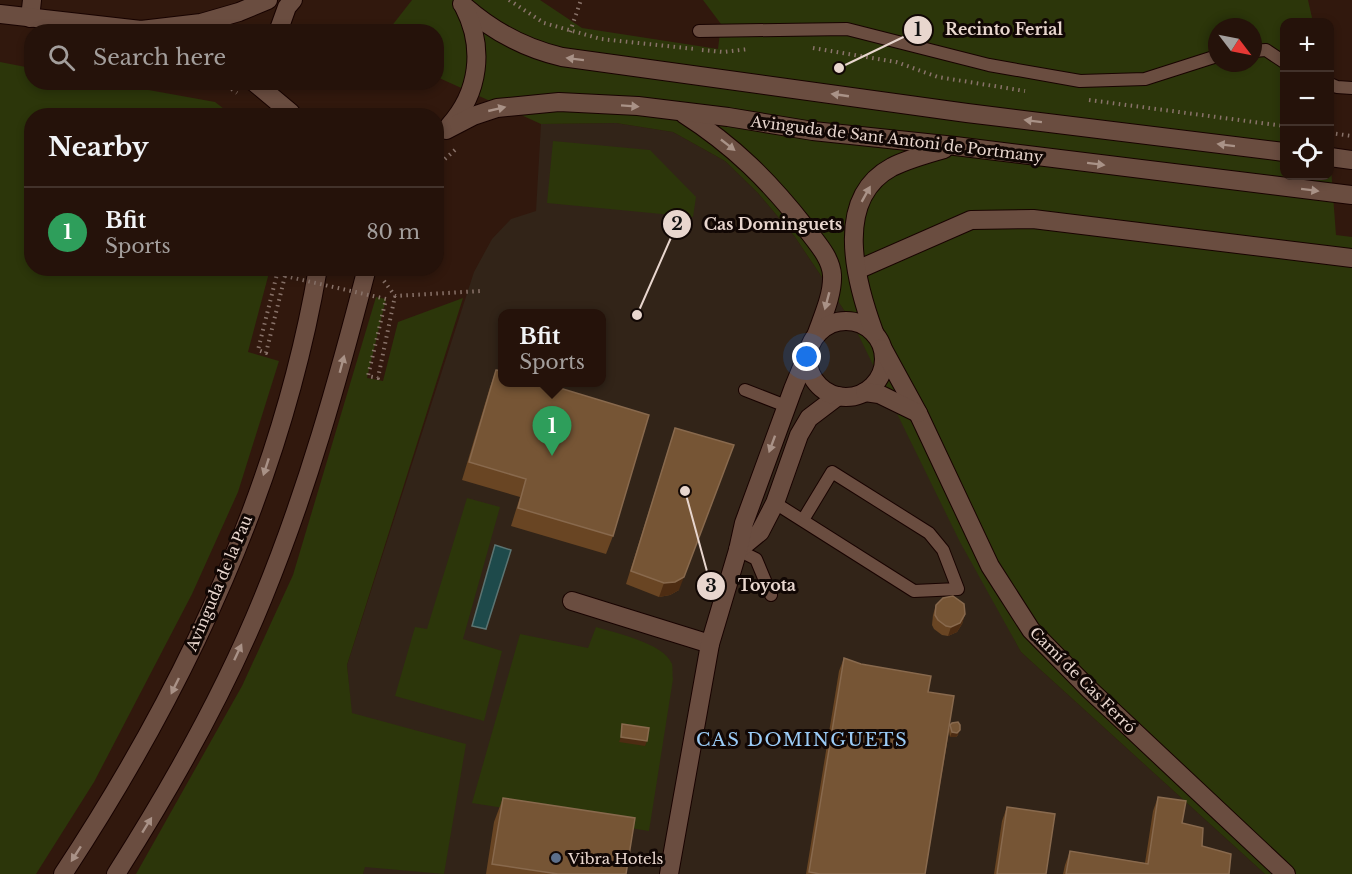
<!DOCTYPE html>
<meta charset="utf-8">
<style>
:root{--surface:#25120a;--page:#312018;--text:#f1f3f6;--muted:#a39e9c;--line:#42322b;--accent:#7bbef8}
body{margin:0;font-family:"Libre Baskerville",serif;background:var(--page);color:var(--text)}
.controls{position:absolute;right:18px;top:18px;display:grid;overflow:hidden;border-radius:12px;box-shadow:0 3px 9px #0003}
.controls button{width:54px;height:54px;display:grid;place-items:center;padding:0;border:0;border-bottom:2px solid var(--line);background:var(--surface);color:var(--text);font:30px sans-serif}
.compass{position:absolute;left:1208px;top:18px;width:54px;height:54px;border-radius:50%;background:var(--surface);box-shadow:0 3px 9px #0003;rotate:122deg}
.you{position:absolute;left:807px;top:357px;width:21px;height:21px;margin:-15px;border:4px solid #fff;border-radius:50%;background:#1a73e8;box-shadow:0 0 0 9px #1a73e833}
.badge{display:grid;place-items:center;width:39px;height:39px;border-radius:50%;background:var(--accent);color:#fff;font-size:20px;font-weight:700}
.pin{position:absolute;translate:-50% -50px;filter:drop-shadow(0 2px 3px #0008)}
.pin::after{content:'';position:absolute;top:32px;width:21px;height:18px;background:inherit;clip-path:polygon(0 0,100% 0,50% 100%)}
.popup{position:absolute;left:498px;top:309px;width:108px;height:78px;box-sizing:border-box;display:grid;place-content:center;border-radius:12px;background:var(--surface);filter:drop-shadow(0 2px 4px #0005);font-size:20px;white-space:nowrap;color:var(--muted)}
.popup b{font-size:22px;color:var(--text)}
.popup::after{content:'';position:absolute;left:50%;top:100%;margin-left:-12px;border:12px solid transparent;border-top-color:var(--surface)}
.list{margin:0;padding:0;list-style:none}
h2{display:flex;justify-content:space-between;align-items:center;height:78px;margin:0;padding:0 24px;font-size:26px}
h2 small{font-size:20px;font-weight:400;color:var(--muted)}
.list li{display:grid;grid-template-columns:39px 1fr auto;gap:18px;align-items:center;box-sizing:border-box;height:90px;padding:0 24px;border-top:2px solid var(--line)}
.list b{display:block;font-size:22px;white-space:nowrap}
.list p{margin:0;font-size:20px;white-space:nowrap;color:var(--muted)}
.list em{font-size:20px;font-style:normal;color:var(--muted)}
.icon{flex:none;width:33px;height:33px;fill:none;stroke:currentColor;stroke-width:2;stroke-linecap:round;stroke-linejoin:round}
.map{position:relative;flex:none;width:1352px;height:874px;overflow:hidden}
.search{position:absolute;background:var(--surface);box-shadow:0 3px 9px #0003;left:24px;top:24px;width:420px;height:66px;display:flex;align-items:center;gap:15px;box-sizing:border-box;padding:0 21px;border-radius:24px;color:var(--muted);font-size:22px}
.panel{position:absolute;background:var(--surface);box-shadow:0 3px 9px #0003;left:24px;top:108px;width:420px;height:168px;border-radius:24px}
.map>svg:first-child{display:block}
</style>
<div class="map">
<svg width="1352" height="874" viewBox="0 0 1352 874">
<rect width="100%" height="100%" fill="#31180d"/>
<path fill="#322418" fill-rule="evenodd" d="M616 123 673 132 725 161 758 193 795 237 852 322 1021 652 1265 874H363L364 867 347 665 474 272 492 239 511 219 536 211 541 124ZM502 314H602V382H502Z"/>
<g fill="#2c360a" fill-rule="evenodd">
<path d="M412 0H540L582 28 718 49 721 24 703 0H1308L1313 22H1284V176H1330V155L1336 235 1352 237V874H1265L1021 652 960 542 852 322 795 237 758 193 725 161 673 132 616 123 541 124 437 77 436 32H387ZM1217 27H1253V63H1217Z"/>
<path d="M0 62 31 68 32 82 110 83 215 102 232 115 32 116V268L270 269 248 352 279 361 238 492 192 594 94 782 36 874H0Z"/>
<path d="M553 141 650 150 696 197 693 217 547 203Z"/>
<path d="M376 297 386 299 367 378 383 381 398 322 463 298 347 665 352 713 466 744 444 874 365 867 363 874H136L242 686 293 575Z"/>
<path d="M467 498 500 507 463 639 502 651 484 721 395 696 415 627 427 629Z"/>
<path d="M596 627C615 633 664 643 672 664 673 668 672 675 673 679L649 831 472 803 520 634 588 648Z"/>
</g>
<path fill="#1e4a4b" stroke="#5b7472" stroke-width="1.5" d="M495 545 511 550 486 629 472 626Z"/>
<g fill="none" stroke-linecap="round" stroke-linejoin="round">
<defs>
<g id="lane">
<path d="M699 31 847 29 989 65 1080 81 1145 79 1217 56"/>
<path d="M1253 51 1266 50 1284 62"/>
<path d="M1330 84 1337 87 1352 88"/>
<path d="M745 390 786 406"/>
<path d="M775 503 914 591 958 589 943 550 929 533 832 472 803 520"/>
<path d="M738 550 756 559 771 595"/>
</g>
<g id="street">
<path d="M30 18 32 0"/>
<path d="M857 270 971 220 1033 219 1352 258"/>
<path d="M738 550 760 532 775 503 799 435 809 418 838 396"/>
<path d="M572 601 710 644"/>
<path d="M669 874 710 644 738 550 744 523 793 389 809 350"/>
</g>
<g id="secondary">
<path d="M462 4C492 31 523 48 562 57L967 113 1284 152"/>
<path d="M0 14 141 30 201 23 239 12 268 0"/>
<path d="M278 32 287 7 293 0"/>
<path d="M254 82 291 113"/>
<path d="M684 114C734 146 769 181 805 227 815 241 831 257 832 275 833 294 823 316 817 333"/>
<path d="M449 126C479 93 485 48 464 7"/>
<path d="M446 130 473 116 497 108 559 102 638 106 728 117 813 131 955 146 1352 195"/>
<path d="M1330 157 1352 160"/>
<circle cx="846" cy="359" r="38"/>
<path d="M874 332C856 283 832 199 892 167 908 159 926 154 944 149"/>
<path d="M883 349 918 413 990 566 1031 630 1090 690 1286 874"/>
<path d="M865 392 879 394 918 413"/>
<path d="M63 874C183 692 281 485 318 268"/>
<path d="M116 874C172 786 224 694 263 598 307 491 338 380 367 268"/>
</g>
</defs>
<use href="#lane" stroke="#180300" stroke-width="14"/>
<use href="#street" stroke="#180300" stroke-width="20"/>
<use href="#secondary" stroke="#180300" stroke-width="20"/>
<g stroke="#89736a" stroke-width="4" stroke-dasharray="1.5 4.5" stroke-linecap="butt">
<path d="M509 0 544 23 601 39 695 49"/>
<path d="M570 32 581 0"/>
<path d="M813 48 896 62 938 77 1025 91"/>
<path d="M702 50 723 52 749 49"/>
<path d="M222 82 237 93"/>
<path d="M1089 100 1284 126"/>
<path d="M1330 133 1352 136"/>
<path d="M436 167 456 149"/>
<path d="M285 276 266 353 258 350 277 274 287 268"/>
<path d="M384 281 395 296 481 291"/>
</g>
<use href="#lane" stroke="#6a4d40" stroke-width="12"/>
<use href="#street" stroke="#6a4d40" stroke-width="18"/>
<use href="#secondary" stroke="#6a4d40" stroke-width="18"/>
<path stroke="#89736a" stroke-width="4" stroke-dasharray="1.5 4.5" stroke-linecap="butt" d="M285 276 386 299 368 376 378 378 395 296"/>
</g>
<g fill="#694523">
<path d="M496 370 613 536 606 554 511 526 520 497 462 480 490 387Z"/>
<path d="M675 428 679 590 670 595 659 597 626 584Z"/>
<path d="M936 605 965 614 962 624 957 632 948 636 942 635 934 629 932 625 933 615Z"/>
<path d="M844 658 928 692 949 729 950 725 958 735 956 737H950L949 731 925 874H806L839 671Z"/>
<path d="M1158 797 1229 874H1063L1065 865 1070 851 1145 863 1153 811Z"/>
<path d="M503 798 626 874H486L494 822Z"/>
<path d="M1007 807 1046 874H994L1002 821Z"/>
</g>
<g fill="#4d2c12">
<path d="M734 445 679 590 670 595 659 597 664 583Z"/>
<path d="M965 614 962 624 957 632 948 636 951 627Z"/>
<path d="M960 730 958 735 956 737H950L952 732Z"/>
<path d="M621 737 647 741 645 746 619 742Z"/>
</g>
<g fill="#765535" stroke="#88694d" stroke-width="1.5">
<path d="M496 370 502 371V382H540L649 415 613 536 518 508 526 479 469 462Z"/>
<path d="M675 428 734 445 684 577 675 582 664 583 631 571Z"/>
<path d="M953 596 964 604 965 614 960 623 951 627 946 626 938 620 935 615 936 605 943 598Z"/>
<path d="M844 658 861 664 931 676 928 692 954 696 925 874H820L809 872Z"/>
<path d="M958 722 960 725V730L957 733 952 732 950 725 952 723Z"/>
<path d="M622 724 649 728 647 741 621 737Z"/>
<path d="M1158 797 1186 801 1182 823 1203 828 1202 846 1231 854 1229 874H1066L1070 851 1148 864Z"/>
<path d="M503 798 635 818 626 874H558L492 864Z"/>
<path d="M1007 807 1055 814 1046 874H997Z"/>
</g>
<defs><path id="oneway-solid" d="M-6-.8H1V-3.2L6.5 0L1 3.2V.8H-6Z" transform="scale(1.5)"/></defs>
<g fill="#a99287">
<use href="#oneway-solid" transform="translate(575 59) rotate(-173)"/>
<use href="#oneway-solid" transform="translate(840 95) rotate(-172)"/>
<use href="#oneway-solid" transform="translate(630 106) rotate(4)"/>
<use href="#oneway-solid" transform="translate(497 109) rotate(-13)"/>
<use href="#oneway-solid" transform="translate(1033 121) rotate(-173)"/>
<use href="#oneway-solid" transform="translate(728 145) rotate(38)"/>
<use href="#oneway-solid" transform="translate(1226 145) rotate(-173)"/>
<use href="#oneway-solid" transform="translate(1096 164) rotate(7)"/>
<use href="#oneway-solid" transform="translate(1310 190) rotate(7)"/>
<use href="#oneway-solid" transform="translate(866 194) rotate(-61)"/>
<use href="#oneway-solid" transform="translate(827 301) rotate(105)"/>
<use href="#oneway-solid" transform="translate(342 364) rotate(-75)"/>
<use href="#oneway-solid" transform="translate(772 444) rotate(110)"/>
<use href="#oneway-solid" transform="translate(266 467) rotate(108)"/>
<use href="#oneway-solid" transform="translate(238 652) rotate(-65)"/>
<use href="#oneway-solid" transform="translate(175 686) rotate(116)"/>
<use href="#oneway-solid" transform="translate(147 825) rotate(-58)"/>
<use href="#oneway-solid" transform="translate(76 854) rotate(123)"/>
</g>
<circle fill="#5c6f8a" stroke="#110704" stroke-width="2" cx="556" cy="858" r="6"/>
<g text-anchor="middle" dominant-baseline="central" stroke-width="6" stroke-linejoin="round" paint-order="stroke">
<g font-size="15" fill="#e8d6ce" stroke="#110704">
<text transform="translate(897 139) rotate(7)">Avinguda de Sant Antoni de Portmany</text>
<text transform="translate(219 583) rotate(-67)">Avinguda de la Pau</text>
<text transform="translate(1083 680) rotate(45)">Camí de Cas Ferró</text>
</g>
<g font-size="15" fill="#e8d6ce" stroke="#110704" text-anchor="start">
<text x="568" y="858">Vibra Hotels</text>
</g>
<g font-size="18" letter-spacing="1.5" fill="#9bccf7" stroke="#110704">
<text x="802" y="740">CAS DOMINGUETS</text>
</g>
</g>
<path fill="none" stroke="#e8d6ce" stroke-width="2" d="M839 68L918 30M637 315L677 224M685 491L711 586"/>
<g fill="#e8d6ce" stroke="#110704" stroke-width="2">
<circle cx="839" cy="68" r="6"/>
<circle cx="637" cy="315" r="6"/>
<circle cx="685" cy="491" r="6"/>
<circle cx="918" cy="30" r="15"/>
<circle cx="677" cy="224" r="15"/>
<circle cx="711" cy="586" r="15"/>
</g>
<g font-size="18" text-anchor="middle" font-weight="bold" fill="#111">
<text x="918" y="36">1</text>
<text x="677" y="230">2</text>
<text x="711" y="592">3</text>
</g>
<g font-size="16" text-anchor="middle" font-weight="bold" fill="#e8d6ce" stroke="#110704" stroke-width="6" stroke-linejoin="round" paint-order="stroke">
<text x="1004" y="35">Recinto Ferial</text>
<text x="773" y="230">Cas Dominguets</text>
<text x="767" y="591">Toyota</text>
</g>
</svg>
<div class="controls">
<button>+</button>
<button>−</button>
<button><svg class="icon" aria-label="locate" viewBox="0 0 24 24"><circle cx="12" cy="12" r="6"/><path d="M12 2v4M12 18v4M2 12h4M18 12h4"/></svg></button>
</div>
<svg class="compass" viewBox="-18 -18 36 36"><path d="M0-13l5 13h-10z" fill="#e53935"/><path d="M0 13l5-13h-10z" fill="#a39e9c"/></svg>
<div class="you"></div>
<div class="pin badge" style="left:552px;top:456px;background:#2e9e5b">1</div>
<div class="popup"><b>Bfit</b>Sports</div>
<div class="search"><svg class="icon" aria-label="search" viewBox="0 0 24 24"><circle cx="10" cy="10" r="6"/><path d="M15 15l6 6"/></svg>Search here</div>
<section class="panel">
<h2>Nearby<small></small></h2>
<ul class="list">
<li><span class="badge" style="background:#2e9e5b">1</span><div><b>Bfit</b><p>Sports</p></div><em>80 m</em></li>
</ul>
</section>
</div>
